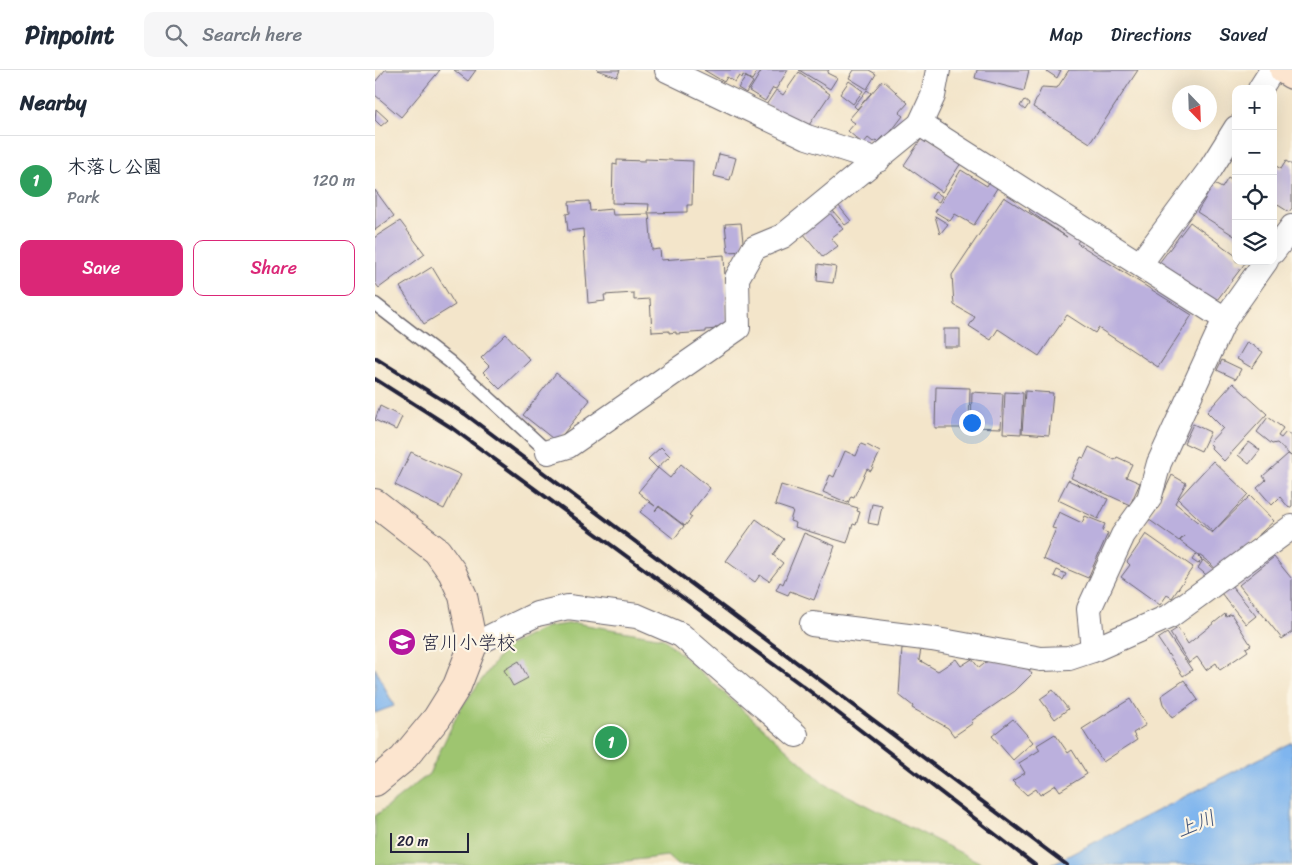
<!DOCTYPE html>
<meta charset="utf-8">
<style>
:root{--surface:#fff;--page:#f6f6f7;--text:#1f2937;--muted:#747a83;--line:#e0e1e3;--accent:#db2777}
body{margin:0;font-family:Sriracha,"Klee One",sans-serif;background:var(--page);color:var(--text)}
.controls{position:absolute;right:15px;top:15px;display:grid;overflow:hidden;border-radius:10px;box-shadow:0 5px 20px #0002}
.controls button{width:45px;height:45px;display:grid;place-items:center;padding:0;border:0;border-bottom:1px solid var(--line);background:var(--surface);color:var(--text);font:25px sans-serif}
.compass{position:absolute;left:797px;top:15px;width:45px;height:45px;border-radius:50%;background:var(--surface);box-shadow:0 5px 20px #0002;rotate:157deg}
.scale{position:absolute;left:15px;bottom:12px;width:79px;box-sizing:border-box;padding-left:5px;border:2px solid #22223b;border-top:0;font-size:14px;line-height:18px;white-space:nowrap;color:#22223b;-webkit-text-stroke:4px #fcf5e5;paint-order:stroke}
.you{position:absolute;left:596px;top:352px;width:18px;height:18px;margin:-12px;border:4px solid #fff;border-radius:50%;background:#1a73e8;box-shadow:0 0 0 8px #1a73e833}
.badge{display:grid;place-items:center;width:32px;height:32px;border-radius:50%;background:var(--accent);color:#fff;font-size:16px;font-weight:700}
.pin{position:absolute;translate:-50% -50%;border:2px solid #fff;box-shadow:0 1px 5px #0006}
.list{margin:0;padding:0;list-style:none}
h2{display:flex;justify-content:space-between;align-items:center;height:65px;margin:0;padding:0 20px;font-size:21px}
h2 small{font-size:16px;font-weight:400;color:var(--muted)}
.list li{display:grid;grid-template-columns:32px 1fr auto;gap:15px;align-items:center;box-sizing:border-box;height:90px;padding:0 20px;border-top:1px solid var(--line)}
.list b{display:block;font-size:19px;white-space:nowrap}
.list p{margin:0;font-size:16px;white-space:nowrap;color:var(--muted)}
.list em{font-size:16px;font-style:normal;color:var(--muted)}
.actions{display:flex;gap:10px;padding:15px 20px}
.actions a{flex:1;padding:11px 0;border:1px solid var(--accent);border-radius:10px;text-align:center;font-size:18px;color:var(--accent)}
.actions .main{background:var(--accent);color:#fff}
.icon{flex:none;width:28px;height:28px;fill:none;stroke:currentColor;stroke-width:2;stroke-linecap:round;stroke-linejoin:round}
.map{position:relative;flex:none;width:917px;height:795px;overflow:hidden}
header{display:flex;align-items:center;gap:30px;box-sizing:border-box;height:70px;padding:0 25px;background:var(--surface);border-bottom:1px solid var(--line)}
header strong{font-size:24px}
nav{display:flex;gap:28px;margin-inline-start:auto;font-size:18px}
.search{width:350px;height:45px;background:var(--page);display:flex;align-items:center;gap:12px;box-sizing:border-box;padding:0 18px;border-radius:10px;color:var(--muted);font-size:19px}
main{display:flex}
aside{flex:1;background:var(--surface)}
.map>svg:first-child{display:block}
</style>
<header>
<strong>Pinpoint</strong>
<div class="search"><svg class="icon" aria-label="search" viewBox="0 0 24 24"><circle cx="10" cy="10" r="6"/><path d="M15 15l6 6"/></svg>Search here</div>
<nav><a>Map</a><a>Directions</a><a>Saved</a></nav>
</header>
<main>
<aside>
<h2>Nearby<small></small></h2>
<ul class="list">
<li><span class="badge" style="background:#2e9e5b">1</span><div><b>木落し公園</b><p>Park</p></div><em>120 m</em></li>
</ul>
<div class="actions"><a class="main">Save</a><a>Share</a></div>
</aside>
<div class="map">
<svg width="917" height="795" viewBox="0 0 917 795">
<rect width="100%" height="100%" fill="#fcf5e5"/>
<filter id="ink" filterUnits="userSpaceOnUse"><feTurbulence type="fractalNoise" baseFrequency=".02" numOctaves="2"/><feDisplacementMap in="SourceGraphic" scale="10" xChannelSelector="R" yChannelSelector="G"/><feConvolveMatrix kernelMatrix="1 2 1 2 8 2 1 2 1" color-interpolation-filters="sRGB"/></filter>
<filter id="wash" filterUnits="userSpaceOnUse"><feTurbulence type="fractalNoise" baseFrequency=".0096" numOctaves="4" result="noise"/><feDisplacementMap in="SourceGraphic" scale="20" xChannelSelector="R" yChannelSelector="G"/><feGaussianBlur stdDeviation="1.12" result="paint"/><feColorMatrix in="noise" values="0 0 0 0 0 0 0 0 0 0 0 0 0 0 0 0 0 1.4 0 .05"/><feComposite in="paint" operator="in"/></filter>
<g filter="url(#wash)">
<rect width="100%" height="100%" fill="#f3e5ca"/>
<path fill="#9ec570" stroke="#607456" d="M200 553 288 568 450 714 610 795H302L292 786 221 795H0V746L54 704 85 639 131 577 171 557Z"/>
<g fill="#7fb5ee" stroke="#506c94">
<path d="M0 598 19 636 0 643Z"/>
<path d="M917 672V795H675Z"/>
</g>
<g id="blocks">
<g fill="#bbb0dd">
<path d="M10 0H65L26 47 0 25V12Z"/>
<path d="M79 0H101L93 11Z"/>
<path d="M222 0H245L242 7Z"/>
<path d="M329 0H383L377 10 368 5 367 8 364 6 360 12 352 7 349 12Z"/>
<path d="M387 0H413L401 19 398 18 390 31 374 21Z"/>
<path d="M424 0H454L452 3 462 8 455 19Z"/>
<path d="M479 0H494L501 4 492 19 474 8Z"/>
<path d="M602 0H654L649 21 600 8Z"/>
<path d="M670 0H686L682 8Z"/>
<path d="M694 0H763L715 73 658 37 667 17 682 18Z"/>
<path d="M424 2 455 24 432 58 391 35 401 20 408 25Z"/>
<path d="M371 7 378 12 371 23 363 18Z"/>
<path d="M508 10 533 33 524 43 528 46 511 68 509 66 503 72 501 70 498 72 493 68 488 74 473 61 480 53 474 49Z"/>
<path d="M474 11 488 21 478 34 465 24Z"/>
<path d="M492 20 496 23 482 39 479 36Z"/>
<path d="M649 30 654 34 650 40 645 36Z"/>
<path d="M1 39 13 50 6 56 0 50Z"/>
<path d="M549 65 588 90 567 122 529 95Z"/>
<path d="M344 84 361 88 355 110 339 106Z"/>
<path d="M270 89 318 91 317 135H312V142L273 143 274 134 237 133 238 94 242 95V90L270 91Z"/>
<path d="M911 91 917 95V138L914 142 898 132V94L906 99Z"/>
<path d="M586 100 612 116 615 110 624 115 599 155 580 144 575 151 560 142Z"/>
<path d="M853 108 860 112 861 111V167L822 142 839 114 847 118Z"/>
<path d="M0 120 19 146 0 160Z"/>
<path d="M560 122 567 126 564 132 556 128Z"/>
<path d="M629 127 692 167 654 141 659 135 707 165 702 173 817 245 783 297 723 258 720 263 692 245 664 286 623 259 616 270 594 256 600 247 579 235 577 205Z"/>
<path d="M214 131 215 141 237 139 238 145 274 144 277 180 285 179 286 190 349 185 352 256 341 257V259L331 260V262L301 264V262L294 263V261L277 262 275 229 259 230V223L229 225 230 231 213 233 208 159 193 161 191 144 195 143 194 132Z"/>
<path d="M463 135 476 151 470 155 458 141Z"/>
<path d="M454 142 468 159 456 168 463 176 448 187 428 163Z"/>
<path d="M560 146 573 154 565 164Z"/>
<path d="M25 151 50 184 4 218 0 213V167Z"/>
<path d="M815 152 861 186V191L870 193 836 238 781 197Z"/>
<path d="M366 153 369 181 353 182 350 154Z"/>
<path d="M443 194 461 197 458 213 442 211Z"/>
<path d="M57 197 80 235 49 254 25 217Z"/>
<rect x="569" y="259" width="16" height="18"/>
<path d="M131 264 155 290 125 319 108 302 114 296 106 288Z"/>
<path d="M872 272 888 282 877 298 862 289Z"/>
<path d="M847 290 866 299 861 309 842 300Z"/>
<path d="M181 303 215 330 182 372 148 345Z"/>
<path d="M858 313 892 344 849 391 836 378 837 376 834 373 848 358 832 342Z"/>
<path d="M561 317 595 318 594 358H560Z"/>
<path d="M650 321 678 323 674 365 647 363Z"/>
<path d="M597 322 628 324 626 358 596 357Z"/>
<path d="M630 322 648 323 646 364 628 363Z"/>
<path d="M5 336 27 347 21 360 0 350Z"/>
<path d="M893 347 908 358 903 366 906 368 911 362 917 367V436L914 438 905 427 897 435 882 418 891 410 888 406 913 384 916 386 902 373 897 374 882 362Z"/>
<path d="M818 354 835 362 826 381 809 373Z"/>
<path d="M874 372 885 380 874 394 863 385Z"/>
<path d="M486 374 491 376 492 375 505 382 496 401 492 399 479 427 476 426 473 433 448 422 455 405 459 407 470 381 481 386Z"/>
<path d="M286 377 295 386 282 398 273 389Z"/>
<path d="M714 377 740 390 742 387 757 394 751 407 765 413 755 435 696 408 706 387 709 388Z"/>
<path d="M36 382 86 405 69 439 20 415Z"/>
<path d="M838 391 873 424 838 462 803 429Z"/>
<path d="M306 394 335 418 314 445 317 447 310 456 284 436 280 441 284 437 309 456 299 469 265 442 274 432 280 436 263 422 283 398 295 408Z"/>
<path d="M797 405 811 413 800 433 837 463 875 426 899 451 843 502 835 493 805 471 809 466 804 471 773 449 784 433Z"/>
<path d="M693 410 733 429 723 449 683 430Z"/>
<path d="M406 415 483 438 482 441 485 442 481 455 478 454 472 473 420 457 421 453 415 451 418 441 400 435Z"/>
<path d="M497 434 507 436 503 455 493 453Z"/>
<path d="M684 442 707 453 710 446 730 454 727 461 733 463 713 508 668 489 681 459 677 458Z"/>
<path d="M381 449 409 469 398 485 408 493 394 511 385 505 380 512 351 491Z"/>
<path d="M429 463 460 476 439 530 415 521 413 525 401 520 405 512 408 514Z"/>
<path d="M771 464 818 497 797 528 792 525 785 535 746 507 755 495 752 492Z"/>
<path d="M821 484 827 490 823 494 817 490Z"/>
<path d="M899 487 917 509V562L907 569 864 515Z"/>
<path d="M828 490 841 501 835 508 823 498Z"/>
<path d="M682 500 691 504 688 510 679 506Z"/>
<path d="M856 515 881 546 871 554 846 523Z"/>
<path d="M850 544 851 547 856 544 876 575 871 578 873 581 845 600 841 593 831 600 822 587 814 593 795 563 803 558 813 574Z"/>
<path d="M792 563 817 600 808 606 783 569Z"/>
<path d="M527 578 546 579 544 590 563 601 581 589 586 596 597 589 604 598 614 590 653 599 657 604 640 621 596 651 598 653 579 666 573 658 537 638 538 636 524 625Z"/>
<path d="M144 591 153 608 138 616 129 600Z"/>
<path d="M809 610 823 630 797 648 788 634 786 626Z"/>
<path d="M678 620 693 639 680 649 665 629Z"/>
<path d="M755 629 771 655 758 663 762 670 728 692 707 659Z"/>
<path d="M638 649 658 672 638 690 617 666Z"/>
<path d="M680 664 693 683 697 680 712 704 685 721 681 715 665 725 661 719 652 725 637 711 650 703 644 693 665 680 662 675Z"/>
</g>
</g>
</g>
<g filter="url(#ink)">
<use href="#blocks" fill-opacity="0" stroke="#6b666d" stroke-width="1"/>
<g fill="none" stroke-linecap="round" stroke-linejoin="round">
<defs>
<path id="lane" d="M0 234 75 292 173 382"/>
<g id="street">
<path d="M292 0 432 67 503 90"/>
<path d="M885 19 897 0"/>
<path d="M545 54 850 249"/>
<path d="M898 182 917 157"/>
<path d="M765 194 836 98 861 58"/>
<path d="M173 382 193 376 363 258 362 208 379 178 408 166 545 54 558 26 563 0"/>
<path d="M437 554 557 569 666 589 694 588 718 580 795 546 917 457"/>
<path d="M98 575 162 544 193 537 262 546 306 565 421 665"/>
<path d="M718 580 714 539 748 465 774 429 784 393 850 249 891 191"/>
</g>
<g id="secondary">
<path d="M909 0 917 5"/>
<path d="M0 433 62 481 77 502 88 526 98 575 82 616 62 648 28 689 0 712"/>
</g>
</defs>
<use href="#lane" stroke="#6b666d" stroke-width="15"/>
<use href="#street" stroke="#6b666d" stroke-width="26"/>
<use href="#secondary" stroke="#6b666d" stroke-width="30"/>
<use href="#lane" stroke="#fff" stroke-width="12"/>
<use href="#street" stroke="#fff" stroke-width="24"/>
<use href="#secondary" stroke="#fce5cf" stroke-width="28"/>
<g stroke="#22223b" stroke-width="4">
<path d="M0 288 90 344 692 795"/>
<path d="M0 309 77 358 432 619 660 795"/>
</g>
</g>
</g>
<defs>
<symbol id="school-disc" viewBox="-11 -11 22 22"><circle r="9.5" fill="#b5179e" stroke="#fcf5e5"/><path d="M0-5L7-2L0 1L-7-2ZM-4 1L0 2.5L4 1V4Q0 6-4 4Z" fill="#fff"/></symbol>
</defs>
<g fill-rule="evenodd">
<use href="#school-disc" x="11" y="556" width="32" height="32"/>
</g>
<g text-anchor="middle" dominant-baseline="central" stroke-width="4.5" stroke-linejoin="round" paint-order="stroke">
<g font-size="19" fill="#22223b" stroke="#fcf5e5" text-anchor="start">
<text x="46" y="572">宮川小学校</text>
</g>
<g font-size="20" font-style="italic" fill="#43557a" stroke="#fcf5e5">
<text transform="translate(821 754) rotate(-21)">上川</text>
</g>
</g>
</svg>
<div class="controls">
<button>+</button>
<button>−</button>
<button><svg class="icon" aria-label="locate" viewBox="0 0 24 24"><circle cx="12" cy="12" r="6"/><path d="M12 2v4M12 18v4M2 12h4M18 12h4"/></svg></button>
<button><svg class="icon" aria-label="layers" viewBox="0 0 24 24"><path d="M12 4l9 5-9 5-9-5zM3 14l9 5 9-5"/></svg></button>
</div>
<svg class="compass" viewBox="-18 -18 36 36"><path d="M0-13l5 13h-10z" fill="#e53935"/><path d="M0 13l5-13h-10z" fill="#747a83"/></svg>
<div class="scale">20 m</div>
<div class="you"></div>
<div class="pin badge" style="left:236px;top:672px;background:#2e9e5b">1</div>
</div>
</main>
